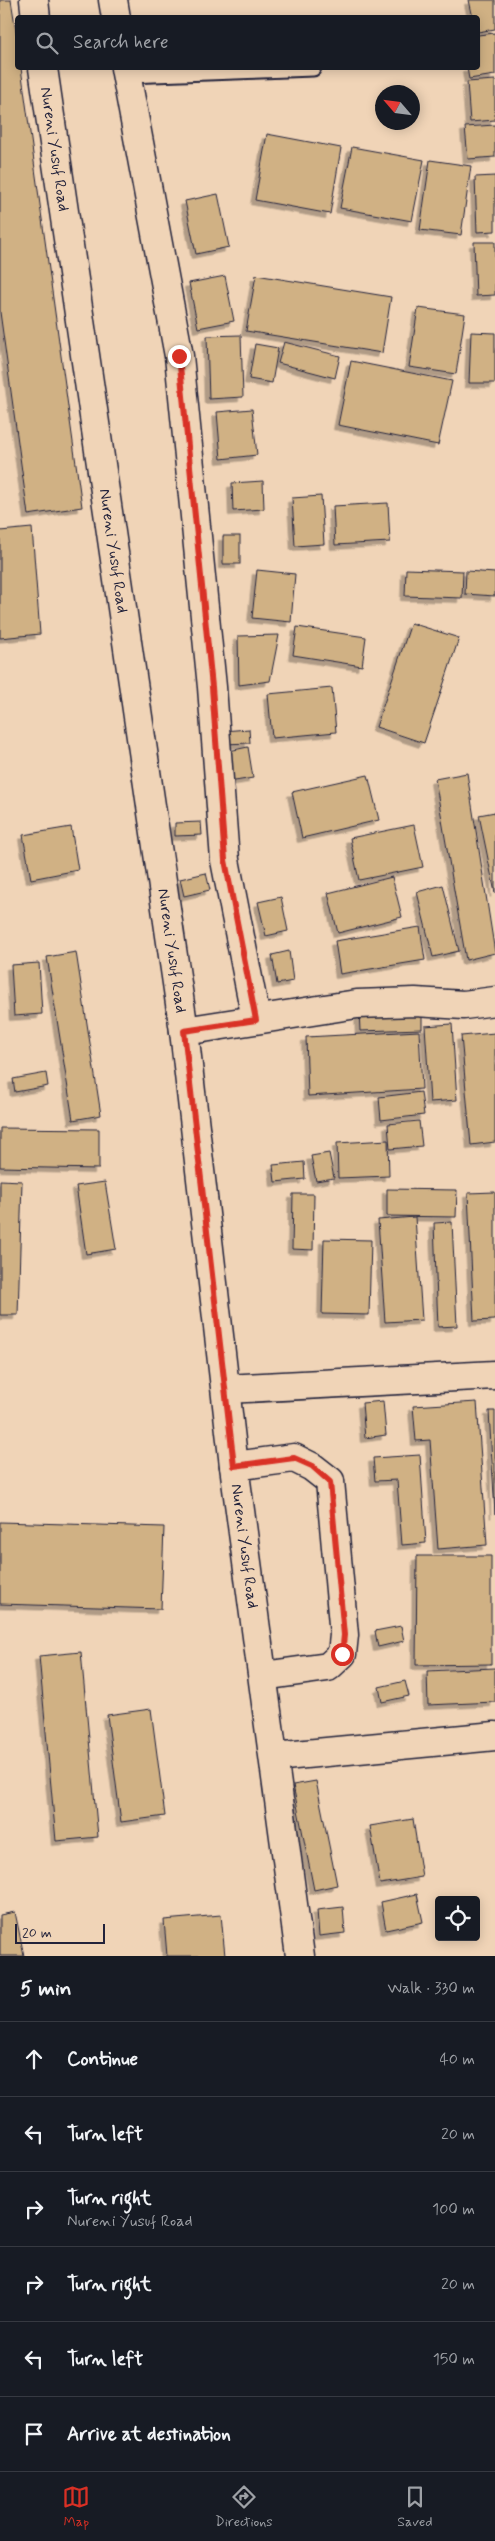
<!DOCTYPE html>
<meta charset="utf-8">
<style>
:root{--surface:#171b24;--page:#242831;--text:#f1f3f6;--muted:#9ea1a6;--line:#363941;--accent:#d93025}
body{margin:0;font-family:Mynerve,sans-serif;background:var(--page);color:var(--text)}
.controls{position:absolute;right:15px;bottom:15px;display:grid;overflow:hidden;border-radius:5px;box-shadow:0 2px 12px #0003}
.controls button{width:45px;height:45px;display:grid;place-items:center;padding:0;border:0;border-bottom:1px solid var(--line);background:var(--surface);color:var(--text);font:25px sans-serif}
.compass{position:absolute;left:375px;top:85px;width:45px;height:45px;border-radius:50%;background:var(--surface);box-shadow:0 2px 12px #0003;rotate:298deg}
.scale{position:absolute;left:15px;bottom:12px;width:90px;box-sizing:border-box;padding-left:5px;border:2px solid #22223b;border-top:0;font-size:14px;line-height:18px;white-space:nowrap;color:#22223b;-webkit-text-stroke:4px #f0d4b7;paint-order:stroke}
.stop{position:absolute;width:15px;height:15px;margin:-11px;border:4px solid #d93025;border-radius:50%;background:#fff}
.stop.end{background:#d93025;border-color:#fff;box-shadow:0 1px 5px #0008}
.list{margin:0;padding:0;list-style:none}
h2{display:flex;justify-content:space-between;align-items:center;height:65px;margin:0;padding:0 20px;font-size:21px}
h2 small{font-size:16px;font-weight:400;color:var(--muted)}
.list li{display:grid;grid-template-columns:32px 1fr auto;gap:15px;align-items:center;box-sizing:border-box;height:75px;padding:0 20px;border-top:1px solid var(--line)}
.list b{display:block;font-size:19px;white-space:nowrap}
.list p{margin:0;font-size:16px;white-space:nowrap;color:var(--muted)}
.list em{font-size:16px;font-style:normal;color:var(--muted)}
.icon{flex:none;width:28px;height:28px;fill:none;stroke:currentColor;stroke-width:2;stroke-linecap:round;stroke-linejoin:round}
.map{position:relative;flex:none;width:495px;height:1956px;overflow:hidden}
.search{position:absolute;background:var(--surface);box-shadow:0 2px 12px #0003;left:15px;right:15px;top:15px;height:55px;display:flex;align-items:center;gap:12px;box-sizing:border-box;padding:0 18px;border-radius:5px;color:var(--muted);font-size:19px}
.sheet{height:515px;background:var(--surface)}
nav{display:flex;justify-content:space-around;align-items:center;box-sizing:border-box;height:70px;border-top:1px solid var(--line);background:var(--surface);font-size:14px;color:var(--muted)}
nav a{display:grid;justify-items:center;gap:2px}
nav .on{color:var(--accent)}
.map>svg:first-child{display:block}
</style>
<div class="map">
<svg width="495" height="1956" viewBox="0 0 495 1956">
<defs>
<filter id="shadow"><feDropShadow dx="-4.5" dy="4.5" stdDeviation="0" flood-color="#0004"/></filter>
</defs>
<rect width="100%" height="100%" fill="#f0d4b7"/>
<filter id="ink" filterUnits="userSpaceOnUse"><feTurbulence type="fractalNoise" baseFrequency=".02" numOctaves="2"/><feDisplacementMap in="SourceGraphic" scale="10" xChannelSelector="R" yChannelSelector="G"/><feConvolveMatrix kernelMatrix="1 2 1 2 8 2 1 2 1" color-interpolation-filters="sRGB"/></filter>
<g filter="url(#ink)">
<g fill="#d0b184" stroke="#22223b" filter="url(#shadow)">
<path d="M0 0H11L18 44V68H21L82 507 28 515 0 312Z"/>
<path d="M469 0H495V29L478 32V18H473Z"/>
<path d="M495 33V75L469 79 467 68H478V35Z"/>
<path d="M495 80V120L470 122 467 82Z"/>
<path d="M495 125V157L468 159 465 127Z"/>
<path d="M267 134 341 148 330 214 255 200Z"/>
<path d="M352 147 424 160 412 221 340 208Z"/>
<path d="M430 160 471 166 461 235 420 230Z"/>
<path d="M495 176V231L477 232 475 177Z"/>
<path d="M218 194 229 247 196 254 185 201Z"/>
<path d="M474 242H495V295L476 296Z"/>
<path d="M256 275 391 297 382 353 246 331Z"/>
<path d="M225 276 234 321 198 328 189 283Z"/>
<path d="M418 308 465 314 456 374 409 367Z"/>
<path d="M471 332 495 333V383H469Z"/>
<path d="M241 335 243 397 209 399 207 336Z"/>
<path d="M284 342 340 356 335 378 278 363Z"/>
<path d="M255 344 278 348 272 383 249 379Z"/>
<path d="M351 361 452 381 438 445 338 425Z"/>
<path d="M252 409 257 455 221 459 217 412Z"/>
<path d="M263 481 264 509 233 511 232 483Z"/>
<path d="M321 496 324 544 295 546 292 498Z"/>
<path d="M388 503 390 542 335 545 333 506Z"/>
<path d="M32 528 40 634 0 638V531Z"/>
<rect x="223" y="536" width="17" height="28"/>
<path d="M406 569 463 571 462 598 405 596Z"/>
<path d="M257 570 295 574 291 622 252 618Z"/>
<path d="M466 571 495 573V596L465 594Z"/>
<path d="M411 623 459 638 424 743 376 727Z"/>
<path d="M297 627 366 637 362 666 293 655Z"/>
<path d="M279 635 270 681 239 685 238 636Z"/>
<path d="M332 688 336 732 272 738 268 694Z"/>
<path d="M249 729 250 743 223 744V731Z"/>
<path d="M248 747 253 778 229 782 224 752Z"/>
<path d="M467 773 495 953 466 960 435 779Z"/>
<path d="M368 775 379 820 302 838 292 792Z"/>
<path d="M495 812V893L479 815Z"/>
<path d="M201 822 202 835 175 836V823Z"/>
<path d="M414 825 423 867 359 880 350 838Z"/>
<path d="M71 827 78 870 31 879 23 835Z"/>
<path d="M206 873 210 890 184 896 180 879Z"/>
<path d="M392 877 402 917 338 933 328 893Z"/>
<path d="M443 885 459 951 433 957 417 892Z"/>
<path d="M281 897 288 931 266 936 258 902Z"/>
<path d="M420 927 425 960 340 974 335 941Z"/>
<path d="M289 951 293 981 277 984 272 955Z"/>
<path d="M76 952 101 1115 73 1120 47 957Z"/>
<path d="M39 963 42 1014 14 1016 11 965Z"/>
<path d="M422 1007V1029L360 1031 359 1009Z"/>
<path d="M452 1024 457 1100 430 1102 425 1026Z"/>
<path d="M419 1031 422 1089 308 1096 306 1037Z"/>
<path d="M495 1033V1142L471 1145 461 1036Z"/>
<path d="M46 1073 48 1086 15 1092 13 1079Z"/>
<path d="M421 1092 424 1115 381 1120 379 1097Z"/>
<path d="M419 1121 422 1146 390 1149 388 1124Z"/>
<path d="M0 1128 99 1129V1169L0 1167Z"/>
<path d="M388 1140 389 1176 338 1178 337 1143Z"/>
<path d="M329 1153 334 1178 316 1181 311 1156Z"/>
<path d="M304 1162 305 1179 275 1182 273 1165Z"/>
<path d="M0 1180 22 1181 18 1315H0Z"/>
<path d="M105 1182 116 1249 86 1254 76 1186Z"/>
<path d="M387 1189 457 1190 456 1217 387 1216Z"/>
<path d="M495 1192V1320L474 1321 468 1193Z"/>
<path d="M293 1194H314L313 1250 292 1249Z"/>
<path d="M415 1217 422 1320 385 1322 378 1220Z"/>
<path d="M452 1222 457 1326 438 1327 434 1223Z"/>
<path d="M324 1239 371 1240 369 1315 322 1314Z"/>
<path d="M383 1401 386 1435 365 1438 362 1403Z"/>
<path d="M477 1402 487 1545 438 1549 430 1440 416 1441 413 1406Z"/>
<path d="M489 1411H495V1514Z"/>
<path d="M420 1455 426 1543 402 1545 397 1480 375 1481 373 1458Z"/>
<path d="M0 1522 164 1527 161 1609 0 1604Z"/>
<path d="M417 1556H491V1664L416 1665Z"/>
<path d="M401 1626 404 1641 378 1647 375 1631Z"/>
<path d="M81 1652 98 1837 56 1841 39 1656Z"/>
<path d="M495 1668V1702L428 1705 427 1671Z"/>
<path d="M405 1681 409 1696 382 1702 379 1687Z"/>
<path d="M151 1709 165 1816 121 1822 107 1715Z"/>
<path d="M316 1781 337 1885 314 1890 293 1785Z"/>
<path d="M413 1819 422 1877 380 1884 370 1826Z"/>
<path d="M417 1894 423 1922 386 1930 381 1902Z"/>
<path d="M343 1907 345 1933 319 1936 317 1910Z"/>
<path d="M15 1912 24 1956H0V1915Z"/>
<path d="M221 1915 225 1956H167L164 1920Z"/>
</g>
<g fill="none" stroke-linecap="round" stroke-linejoin="round">
<defs>
<path id="service" d="M127 75 313 68"/>
<g id="minor">
<path d="M113 0 116 18"/>
<path d="M125 68 179 356 212 687 225 860 256 1019"/>
<path d="M184 1031 357 1004 415 1002 464 1005 495 1001"/>
<path d="M226 1389 495 1375"/>
<path d="M234 1466 294 1458 312 1467 330 1481 344 1635 342 1654 328 1667 263 1676"/>
<path d="M274 1757 495 1736"/>
</g>
<g id="tertiary">
<path d="M34 0 36 18"/>
<path id="s1" d="M43 68 184 1031 234 1466 300 1956"/>
</g>
</defs>
<use href="#service" stroke="#22223b" stroke-width="19"/>
<use href="#minor" stroke="#22223b" stroke-width="31"/>
<use href="#tertiary" stroke="#22223b" stroke-width="31"/>
<use href="#service" stroke="#f0d4b7" stroke-width="15"/>
<use href="#minor" stroke="#f0d4b7" stroke-width="28"/>
<use href="#tertiary" stroke="#f0d4b7" stroke-width="28"/>
</g>
</g>
<g fill="none" stroke-linecap="round" stroke-linejoin="round" filter="url(#ink)">
<path stroke="#d93025" stroke-width="6" d="M179 356 212 687 225 860 256 1020 184 1031 234 1466 294 1458 312 1466 330 1482 344 1635 342 1654"/>
</g>
<g text-anchor="middle" dominant-baseline="central" stroke-width="4" stroke-linejoin="round" paint-order="stroke">
<g font-size="16" fill="#22223b" stroke="#f0d4b7">
<text stroke="none"><textPath href="#s1" startOffset="82">Nureni Yusuf Road</textPath></text>
<text stroke="none"><textPath href="#s1" startOffset="488">Nureni Yusuf Road</textPath></text>
<text stroke="none"><textPath href="#s1" startOffset="892">Nureni Yusuf Road</textPath></text>
<text stroke="none"><textPath href="#s1" startOffset="1492">Nureni Yusuf Road</textPath></text>
</g>
</g>
</svg>
<div class="controls">
<button><svg class="icon" aria-label="locate" viewBox="0 0 24 24"><circle cx="12" cy="12" r="6"/><path d="M12 2v4M12 18v4M2 12h4M18 12h4"/></svg></button>
</div>
<svg class="compass" viewBox="-18 -18 36 36"><path d="M0-13l5 13h-10z" fill="#e53935"/><path d="M0 13l5-13h-10z" fill="#9ea1a6"/></svg>
<div class="scale">20 m</div>
<div class="stop" style="left:342px;top:1654px"></div>
<div class="stop end" style="left:179px;top:356px"></div>
<div class="search"><svg class="icon" aria-label="search" viewBox="0 0 24 24"><circle cx="10" cy="10" r="6"/><path d="M15 15l6 6"/></svg>Search here</div>
</div>
<section class="sheet">
<h2>5 min<small>Walk · 330 m</small></h2>
<ul class="list">
<li><svg class="icon" aria-label="ahead" viewBox="0 0 24 24"><path d="M12 20V5M6 11l6-6 6 6"/></svg><div><b>Continue</b></div><em>40 m</em></li>
<li><svg class="icon" aria-label="left" viewBox="0 0 24 24"><path d="M17 20v-9H6M10 6l-5 5 5 5"/></svg><div><b>Turn left</b></div><em>20 m</em></li>
<li><svg class="icon" aria-label="right" viewBox="0 0 24 24"><path d="M7 20v-9h11M14 6l5 5-5 5"/></svg><div><b>Turn right</b><p>Nureni Yusuf Road</p></div><em>100 m</em></li>
<li><svg class="icon" aria-label="right" viewBox="0 0 24 24"><path d="M7 20v-9h11M14 6l5 5-5 5"/></svg><div><b>Turn right</b></div><em>20 m</em></li>
<li><svg class="icon" aria-label="left" viewBox="0 0 24 24"><path d="M17 20v-9H6M10 6l-5 5 5 5"/></svg><div><b>Turn left</b></div><em>150 m</em></li>
<li><svg class="icon" aria-label="arrive" viewBox="0 0 24 24"><path d="M6 21V4h12l-3 4 3 4H6"/></svg><div><b>Arrive at destination</b></div></li>
</ul>
</section>
<nav>
<a class="on"><svg class="icon" aria-label="map" viewBox="0 0 24 24"><path d="M3 6l6-2 6 2 6-2v14l-6 2-6-2-6 2zM9 4v14M15 6v14"/></svg>Map</a>
<a><svg class="icon" aria-label="directions" viewBox="0 0 24 24"><path d="M12 3l9 9-9 9-9-9zM9 14v-3h6M13 9l2 2-2 2"/></svg>Directions</a>
<a><svg class="icon" aria-label="saved" viewBox="0 0 24 24"><path d="M7 4h10v16l-5-4-5 4z"/></svg>Saved</a>
</nav>
